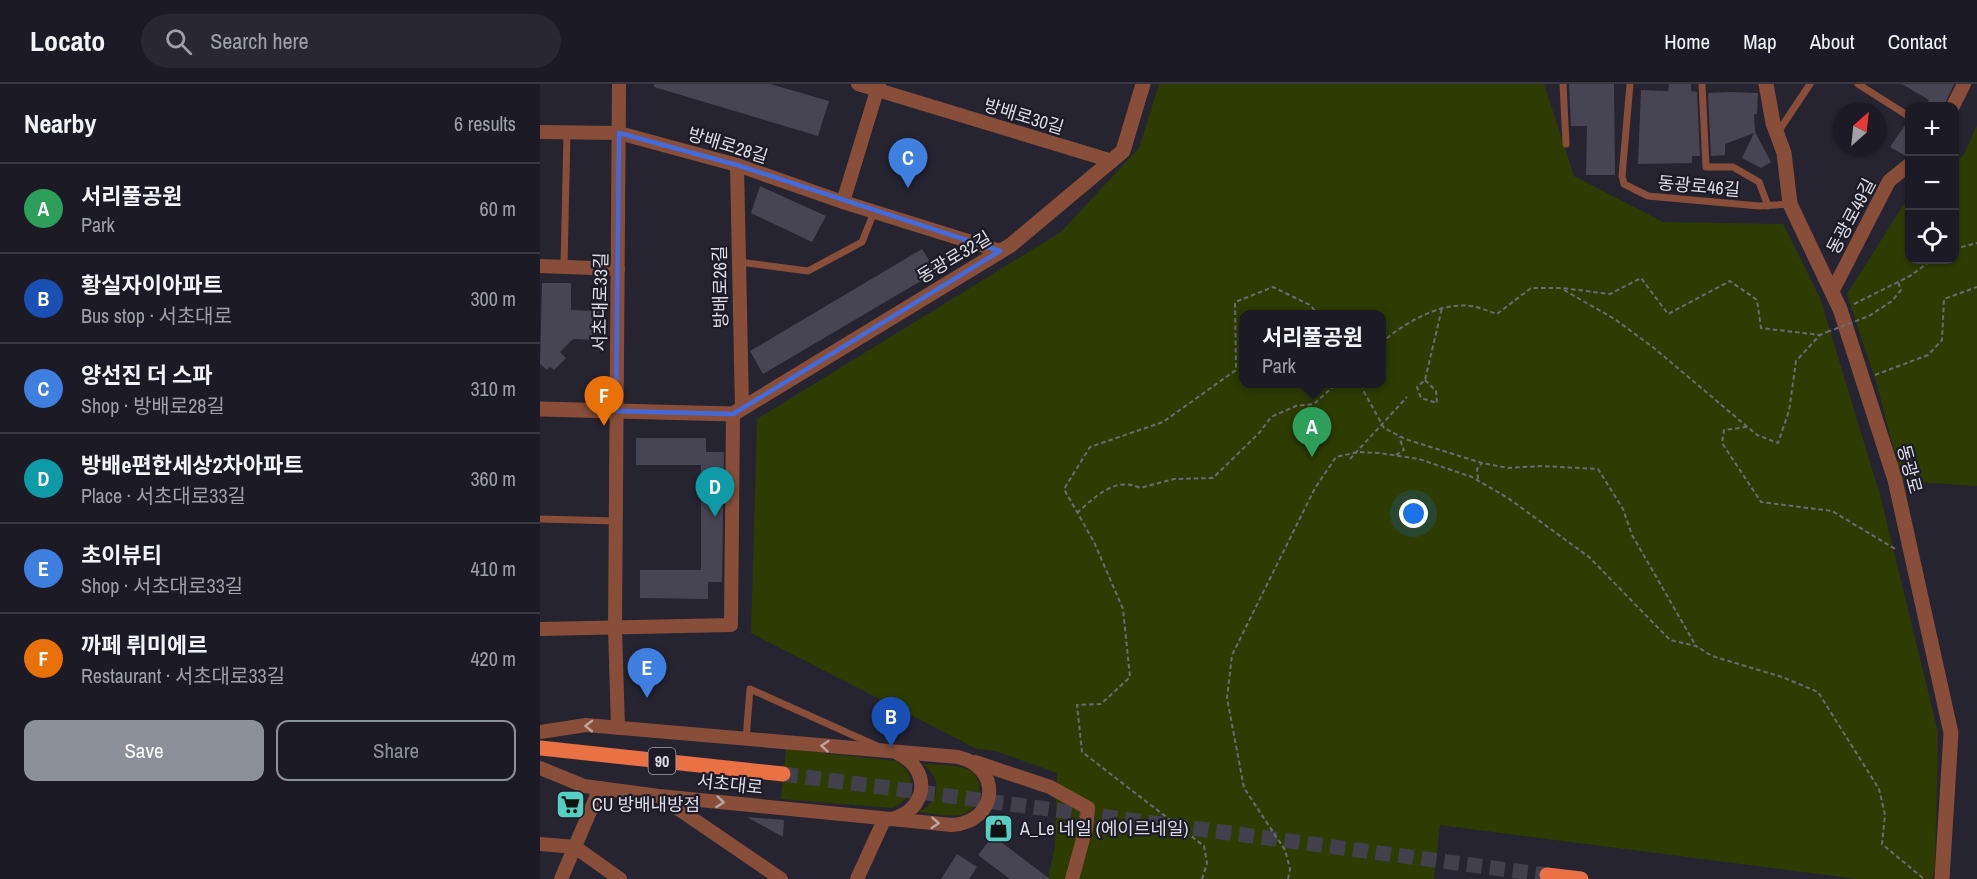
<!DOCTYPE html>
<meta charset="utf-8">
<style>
:root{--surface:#1c1b25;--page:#292832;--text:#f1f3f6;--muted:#a0a1a7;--line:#3a3942;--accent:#8c9099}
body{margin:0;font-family:"Archivo Narrow","Noto Sans KR",sans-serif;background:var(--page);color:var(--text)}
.controls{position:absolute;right:18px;top:18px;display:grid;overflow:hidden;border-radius:12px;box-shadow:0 2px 4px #0004}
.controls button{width:54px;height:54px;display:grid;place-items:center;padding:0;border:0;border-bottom:2px solid var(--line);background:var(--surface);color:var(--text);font:30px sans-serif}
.compass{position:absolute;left:1293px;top:18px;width:54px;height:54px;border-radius:50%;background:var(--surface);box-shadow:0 2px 4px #0004;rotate:27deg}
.you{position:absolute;left:874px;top:430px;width:21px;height:21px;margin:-15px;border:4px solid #fff;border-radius:50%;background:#1a73e8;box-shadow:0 0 0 9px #1a73e833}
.badge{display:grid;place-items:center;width:39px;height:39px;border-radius:50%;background:var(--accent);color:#fff;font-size:20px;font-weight:700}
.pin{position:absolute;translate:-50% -50px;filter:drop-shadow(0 2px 3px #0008)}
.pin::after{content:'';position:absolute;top:32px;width:21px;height:18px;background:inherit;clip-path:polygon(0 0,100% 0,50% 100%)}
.popup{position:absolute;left:699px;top:226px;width:147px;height:78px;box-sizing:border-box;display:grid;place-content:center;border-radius:12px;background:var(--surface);filter:drop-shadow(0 2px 4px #0005);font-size:20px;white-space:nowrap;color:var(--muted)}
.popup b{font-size:22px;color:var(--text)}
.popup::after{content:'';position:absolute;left:50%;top:100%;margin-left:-12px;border:12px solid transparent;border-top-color:var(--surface)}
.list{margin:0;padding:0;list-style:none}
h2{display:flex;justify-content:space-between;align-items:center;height:78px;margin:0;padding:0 24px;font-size:26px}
h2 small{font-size:20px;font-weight:400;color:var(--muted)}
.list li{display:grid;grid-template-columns:39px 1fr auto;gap:18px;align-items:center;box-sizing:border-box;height:90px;padding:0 24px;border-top:2px solid var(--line)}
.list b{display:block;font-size:22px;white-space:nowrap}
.list p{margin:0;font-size:20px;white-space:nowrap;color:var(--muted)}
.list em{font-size:20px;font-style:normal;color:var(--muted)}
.actions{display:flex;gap:12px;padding:18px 24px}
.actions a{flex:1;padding:14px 0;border:2px solid var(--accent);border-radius:12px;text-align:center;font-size:21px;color:var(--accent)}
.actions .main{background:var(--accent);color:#fff}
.icon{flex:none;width:33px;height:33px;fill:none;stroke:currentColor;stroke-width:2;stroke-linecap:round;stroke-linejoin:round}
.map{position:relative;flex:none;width:1437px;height:795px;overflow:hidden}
header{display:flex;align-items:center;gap:36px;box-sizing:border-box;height:84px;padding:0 30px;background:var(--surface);border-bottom:2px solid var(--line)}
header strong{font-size:28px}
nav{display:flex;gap:33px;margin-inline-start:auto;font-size:21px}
.search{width:420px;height:54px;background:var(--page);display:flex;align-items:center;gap:15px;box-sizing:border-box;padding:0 21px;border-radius:33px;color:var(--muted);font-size:22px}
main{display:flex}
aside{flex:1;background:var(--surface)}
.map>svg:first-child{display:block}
</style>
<header>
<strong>Locato</strong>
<div class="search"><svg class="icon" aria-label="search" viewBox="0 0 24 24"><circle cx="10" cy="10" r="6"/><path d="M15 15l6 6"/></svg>Search here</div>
<nav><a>Home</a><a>Map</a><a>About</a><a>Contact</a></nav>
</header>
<main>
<aside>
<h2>Nearby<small>6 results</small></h2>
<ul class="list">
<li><span class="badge" style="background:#2e9e5b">A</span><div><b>서리풀공원</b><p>Park</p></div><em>60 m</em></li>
<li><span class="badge" style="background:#1a4fb4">B</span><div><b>황실자이아파트</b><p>Bus stop · 서초대로</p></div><em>300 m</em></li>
<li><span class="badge" style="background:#3f7fe0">C</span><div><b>양선진 더 스파</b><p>Shop · 방배로28길</p></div><em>310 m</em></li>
<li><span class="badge" style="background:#0f9aa8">D</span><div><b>방배e편한세상2차아파트</b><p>Place · 서초대로33길</p></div><em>360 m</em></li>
<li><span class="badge" style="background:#3f7fe0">E</span><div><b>초이뷰티</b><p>Shop · 서초대로33길</p></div><em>410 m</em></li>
<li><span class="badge" style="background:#e8710a">F</span><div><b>까페 뤼미에르</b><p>Restaurant · 서초대로33길</p></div><em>420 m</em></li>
</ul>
<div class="actions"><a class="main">Save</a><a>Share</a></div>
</aside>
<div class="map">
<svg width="1437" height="795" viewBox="0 0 1437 795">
<rect width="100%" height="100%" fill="#262431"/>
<g fill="#2e3c03" fill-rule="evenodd">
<path d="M619 0H1004L1034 92 1123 138 1243 140 1280 214 1340 411 1398 648 1395 784 1392 795H1317L900 741 894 795H508L515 762 517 689 456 667 437 665 211 549 217 335 521 148 599 64ZM703 230H841V300H703Z"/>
<path d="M1437 41V402L1362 397 1337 301 1307 210 1369 112 1370 176H1414L1415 78 1424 71Z"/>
<path d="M246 665 356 677C377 690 375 715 352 724L241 715Z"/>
<path d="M382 680C395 681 411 680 424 684 446 689 444 723 424 730 411 734 391 729 378 728 401 719 403 693 382 680Z"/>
</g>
<g fill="#474553">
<path d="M114 0H230L289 17 278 52 114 3Z"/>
<path d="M1029 0H1074L1075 91H1046L1047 42H1031Z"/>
<path d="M1129 0H1151V7L1157 8 1160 72H1152V79L1098 80 1101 6 1128 7Z"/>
<path d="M1362 0H1414L1404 22H1385L1389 16Z"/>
<path d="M1189 8 1218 9 1217 30H1214L1215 48 1231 78 1221 84 1202 74 1214 49 1185 60V71L1171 72 1168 9Z"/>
<path d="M1367 38 1370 39V71L1366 72 1350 63Z"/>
<path d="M220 102 286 132 272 158 211 129Z"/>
<path d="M382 165 396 188 223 290 210 267Z"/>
<path d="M2 199H31V226L59 227 57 256 33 255 20 268 26 274 14 286 10 283 7 286 0 280Z"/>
<path d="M96 354H166V368H184L182 498H168V515L100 514V486H161V381H96Z"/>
<path d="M207 733 244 736 243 753Z"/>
<path d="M453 752 510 795H470L438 771Z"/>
<path d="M417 770 437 783 429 795H401Z"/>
</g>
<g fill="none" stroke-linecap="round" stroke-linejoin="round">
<path stroke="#42404c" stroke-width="15" stroke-dasharray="15 8" stroke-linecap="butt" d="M243 690 1007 791"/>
<g stroke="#6c6a75" stroke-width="2" stroke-dasharray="4.5 3" stroke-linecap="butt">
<path d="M1414 165 1437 159"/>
<path d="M1024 206 1076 236 1114 264 1217 351 1238 359 1249 327 1256 277 1280 251 1287 248"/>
<path d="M1314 220 1370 192 1392 176"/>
<path d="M1329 232 1352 217 1361 206 1358 198"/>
<path d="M841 259C863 240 899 218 930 222 939 223 948 227 957 230L991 204H1022L1070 210 1101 194 1128 230 1190 197 1217 216 1221 244 1280 251"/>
<path d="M1335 291 1388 271 1402 256 1404 215 1437 203"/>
<path d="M885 296 896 307 897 319 881 314 877 303 885 296 902 224"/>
<path d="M822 300 823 306 844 344 865 355 942 379 968 384 1001 382 1058 385 1083 425 1092 451 1156 562"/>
<path d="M1207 343 1184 346 1182 359 1221 418 1292 427 1357 466"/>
<path d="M856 371 864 366 859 353"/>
<path d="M810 375 867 313"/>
<path d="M938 395 937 385 942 379"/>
<path d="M537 429C555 413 575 392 600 404L634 395 673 394 720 348 731 333 756 322 774 320 796 300"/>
<path d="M662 795 667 779 664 762 542 668 537 621 561 620 590 593 583 525 554 458 524 405 550 363 623 338 696 286 695 218 733 203 770 221 778 230"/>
<path d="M748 795 750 785 745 766 704 704 687 614 692 571 775 404 796 373 818 368 839 369 879 375 932 393 968 414 1049 473 1130 556 1156 562 1172 572 1242 593 1278 608 1339 705 1345 731 1342 760 1384 795"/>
</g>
<g stroke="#884e39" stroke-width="7">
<path d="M1023 0 1026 60"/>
<path d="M1090 0 1082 92 1084 100 1108 112 1219 122 1250 120"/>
<path d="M1162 0 1166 83H1193L1219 98 1228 122"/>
<path d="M1318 0 1370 33"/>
<path d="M1238 48 1270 0"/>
<path d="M199 178 268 187 322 158 334 128"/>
<path d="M24 183 27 48"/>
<path d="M0 435 76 437"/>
<path d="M206 655 210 605 337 662"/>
</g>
<g stroke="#884e39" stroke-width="14">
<path d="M318 0 572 77"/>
<path d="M1413 22 1424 0"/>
<path d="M0 48 79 49 197 81 303 118 460 167"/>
<path d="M197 81 202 324"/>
<path d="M303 118 339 0"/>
<path d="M0 182 78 185"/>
<path d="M1292 208 1349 97 1370 80"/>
<path d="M0 545 191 541 193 330"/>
<path d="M78 644 75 544 79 0"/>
<path d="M0 648 46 641 418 673C463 684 458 738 412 741L119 712 44 702 0 684"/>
<path d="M435 678 510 703 548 724 546 744 532 795"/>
<path d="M121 713 241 795"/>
<path d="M0 760 35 763 80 795"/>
<path d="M21 795 60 704"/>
<path d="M317 795 344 736C384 733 396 689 359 670"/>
</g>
<g stroke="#884e39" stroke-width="15">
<path d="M1226 0 1233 39 1244 69 1250 120 1300 225 1355 396 1411 649 1402 795"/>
<path d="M0 325 193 330 471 161 583 67 603 0"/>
</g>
<g stroke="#e97143" stroke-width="15">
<path d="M0 664 243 690"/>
<path d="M1007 791 1041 795"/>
</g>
<path stroke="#6c6a75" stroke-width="2" stroke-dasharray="4.5 3" stroke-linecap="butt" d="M1287 248 1329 232"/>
</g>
<defs><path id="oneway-chevron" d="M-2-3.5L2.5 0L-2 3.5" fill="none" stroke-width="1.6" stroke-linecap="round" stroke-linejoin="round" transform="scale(1.5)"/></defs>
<g stroke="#bca4a1">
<use href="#oneway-chevron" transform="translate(49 642) rotate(-179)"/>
<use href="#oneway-chevron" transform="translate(285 662) rotate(-175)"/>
<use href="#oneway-chevron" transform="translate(180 718) rotate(6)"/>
<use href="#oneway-chevron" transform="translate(395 739) rotate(4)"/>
</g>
<path fill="none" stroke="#446bdb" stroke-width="4.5" stroke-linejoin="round" d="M79 49 197 81 460 167 193 330 76 327Z"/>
<defs>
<symbol id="supermarket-square" viewBox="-11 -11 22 22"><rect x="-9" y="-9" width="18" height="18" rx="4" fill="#57cec2" stroke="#1d1b27"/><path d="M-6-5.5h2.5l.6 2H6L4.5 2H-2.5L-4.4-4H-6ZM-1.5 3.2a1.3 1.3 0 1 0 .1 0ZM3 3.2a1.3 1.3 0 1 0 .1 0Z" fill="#111"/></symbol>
<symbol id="shop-square" viewBox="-11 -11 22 22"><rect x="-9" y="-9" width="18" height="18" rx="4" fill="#57cec2" stroke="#1d1b27"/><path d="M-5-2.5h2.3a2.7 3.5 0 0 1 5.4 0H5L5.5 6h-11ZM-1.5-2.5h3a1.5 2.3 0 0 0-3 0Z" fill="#111"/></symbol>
</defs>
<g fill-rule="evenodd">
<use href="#supermarket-square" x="14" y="704" width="33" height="33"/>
<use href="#shop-square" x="442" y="728" width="33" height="33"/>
</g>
<g text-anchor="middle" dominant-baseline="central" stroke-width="4.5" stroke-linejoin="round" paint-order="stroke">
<rect fill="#1d1b27" stroke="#a4a3ad" stroke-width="1.5" x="108.5" y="664" width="27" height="26" rx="4.5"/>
<g font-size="16" font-weight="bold" fill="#dedde6">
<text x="122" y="677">90</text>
</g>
<g font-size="18" fill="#dedde6" stroke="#1d1b27">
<text transform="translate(484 32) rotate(17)">방배로30길</text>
<text transform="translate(188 61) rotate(17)">방배로28길</text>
<text transform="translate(1159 102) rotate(5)">동광로46길</text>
<text transform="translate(1311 132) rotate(-62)">동광로49길</text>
<text transform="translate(414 173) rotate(-31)">동광로32길</text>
<text transform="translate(180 203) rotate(-91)">방배로26길</text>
<text transform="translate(60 218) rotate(-89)">서초대로33길</text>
<text transform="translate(1370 385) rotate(75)">동광로</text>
<text transform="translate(190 700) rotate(6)">서초대로</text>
</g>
<g font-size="18" fill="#dedde6" stroke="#1d1b27" text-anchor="start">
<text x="52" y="720">CU 방배내방점</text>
<text x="480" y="744">A_Le 네일 (에이르네일)</text>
</g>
</g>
</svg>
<div class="controls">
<button>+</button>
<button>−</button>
<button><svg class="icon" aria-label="locate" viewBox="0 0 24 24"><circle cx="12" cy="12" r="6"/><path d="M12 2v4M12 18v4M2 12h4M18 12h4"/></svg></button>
</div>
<svg class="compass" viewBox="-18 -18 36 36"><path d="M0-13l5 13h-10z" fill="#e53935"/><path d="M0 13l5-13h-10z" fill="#a0a1a7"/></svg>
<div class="you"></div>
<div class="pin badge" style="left:772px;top:373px;background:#2e9e5b">A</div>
<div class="popup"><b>서리풀공원</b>Park</div>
<div class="pin badge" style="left:351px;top:663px;background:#1a4fb4">B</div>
<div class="pin badge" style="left:368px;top:104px;background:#3f7fe0">C</div>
<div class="pin badge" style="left:175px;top:433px;background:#0f9aa8">D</div>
<div class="pin badge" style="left:107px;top:614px;background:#3f7fe0">E</div>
<div class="pin badge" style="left:64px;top:342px;background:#e8710a">F</div>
</div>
</main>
